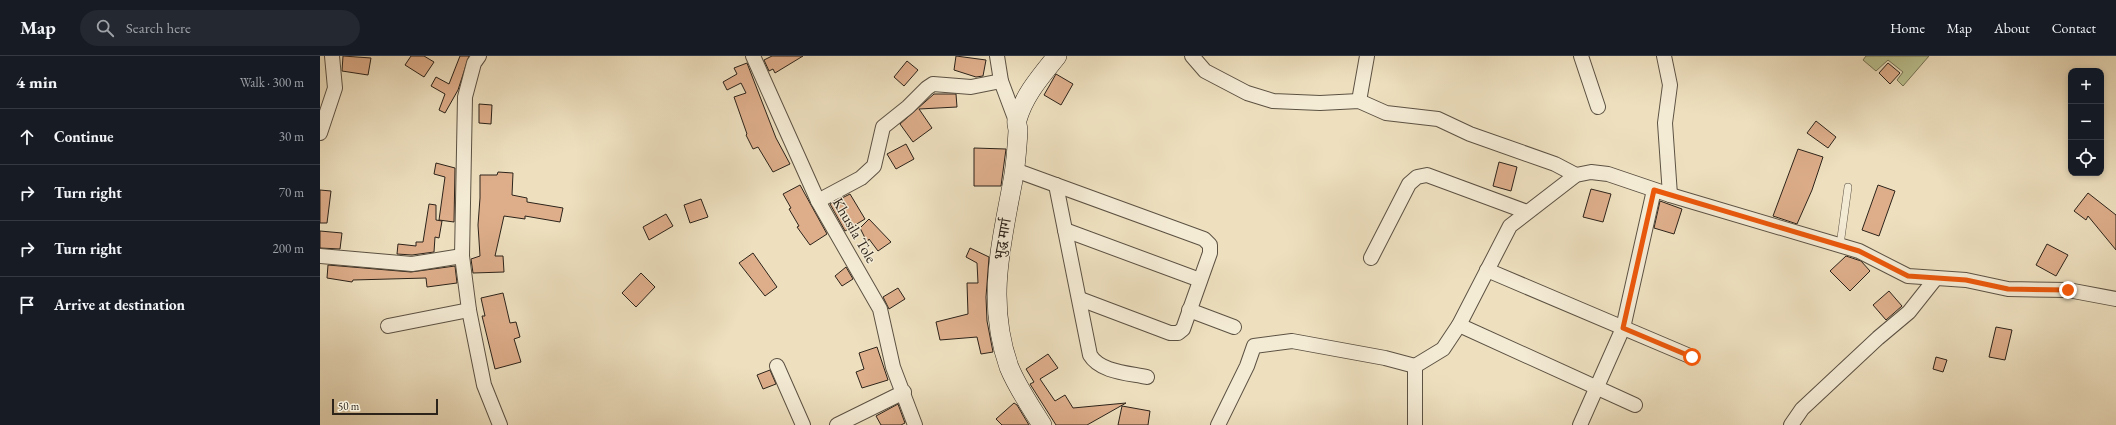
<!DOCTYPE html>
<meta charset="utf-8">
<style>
:root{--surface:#171b24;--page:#242831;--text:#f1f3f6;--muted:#9ea1a6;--line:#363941}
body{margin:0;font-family:"EB Garamond","Noto Serif Devanagari",serif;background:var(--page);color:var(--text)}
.controls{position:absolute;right:12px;top:12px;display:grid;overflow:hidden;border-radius:8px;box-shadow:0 2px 6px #0003}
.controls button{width:36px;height:36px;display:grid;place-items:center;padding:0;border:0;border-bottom:1px solid var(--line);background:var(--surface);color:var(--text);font:20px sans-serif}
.scale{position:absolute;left:12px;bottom:10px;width:106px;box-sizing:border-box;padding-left:4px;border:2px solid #2c231a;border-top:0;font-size:11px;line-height:14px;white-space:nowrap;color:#2c231a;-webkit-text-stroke:3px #f4ebd5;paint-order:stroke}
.stop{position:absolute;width:12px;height:12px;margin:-9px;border:3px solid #ea580c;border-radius:50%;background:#fff}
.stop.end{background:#ea580c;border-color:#fff;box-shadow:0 1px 4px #0008}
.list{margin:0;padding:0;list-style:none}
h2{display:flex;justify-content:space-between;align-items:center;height:52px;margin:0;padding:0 16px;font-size:17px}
h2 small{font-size:13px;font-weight:400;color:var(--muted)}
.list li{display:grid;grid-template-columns:26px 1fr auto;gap:12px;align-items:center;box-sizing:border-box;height:56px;padding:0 16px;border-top:1px solid var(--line)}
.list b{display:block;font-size:15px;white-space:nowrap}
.list em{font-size:13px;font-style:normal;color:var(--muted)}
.icon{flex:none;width:22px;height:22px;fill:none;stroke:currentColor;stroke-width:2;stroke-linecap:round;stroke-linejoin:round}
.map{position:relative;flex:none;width:1796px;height:369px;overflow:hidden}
header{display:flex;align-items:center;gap:24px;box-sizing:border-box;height:56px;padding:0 20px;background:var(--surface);border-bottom:1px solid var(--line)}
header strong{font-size:19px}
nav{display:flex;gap:22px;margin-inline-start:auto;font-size:14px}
.search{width:280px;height:36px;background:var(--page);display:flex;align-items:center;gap:10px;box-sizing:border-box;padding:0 14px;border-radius:22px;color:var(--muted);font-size:15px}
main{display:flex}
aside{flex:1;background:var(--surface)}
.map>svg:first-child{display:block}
</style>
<header>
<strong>Map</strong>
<div class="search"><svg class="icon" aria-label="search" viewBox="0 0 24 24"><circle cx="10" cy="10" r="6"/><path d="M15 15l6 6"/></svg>Search here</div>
<nav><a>Home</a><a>Map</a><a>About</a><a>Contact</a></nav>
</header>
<main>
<aside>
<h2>4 min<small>Walk · 300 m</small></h2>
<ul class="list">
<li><svg class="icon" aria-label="ahead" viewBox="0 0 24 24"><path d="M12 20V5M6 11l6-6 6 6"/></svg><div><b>Continue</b></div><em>30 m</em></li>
<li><svg class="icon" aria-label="right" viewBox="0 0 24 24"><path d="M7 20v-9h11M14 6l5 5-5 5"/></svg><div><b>Turn right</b></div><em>70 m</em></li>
<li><svg class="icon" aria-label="right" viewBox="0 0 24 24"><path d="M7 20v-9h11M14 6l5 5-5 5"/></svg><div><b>Turn right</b></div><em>200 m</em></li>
<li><svg class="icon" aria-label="arrive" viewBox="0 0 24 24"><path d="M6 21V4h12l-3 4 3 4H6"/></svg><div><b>Arrive at destination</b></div></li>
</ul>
</aside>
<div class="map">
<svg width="1796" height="369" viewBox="0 0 1796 369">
<rect width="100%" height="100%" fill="#eee0bf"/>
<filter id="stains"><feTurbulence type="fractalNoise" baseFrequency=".005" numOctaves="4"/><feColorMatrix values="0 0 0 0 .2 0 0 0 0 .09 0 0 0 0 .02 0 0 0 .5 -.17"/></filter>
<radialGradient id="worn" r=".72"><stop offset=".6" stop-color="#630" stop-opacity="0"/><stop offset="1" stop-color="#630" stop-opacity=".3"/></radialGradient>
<path fill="#bbc290" stroke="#747255" d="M1546 0H1609L1583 30 1577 24 1583 16 1568 4 1556 15 1543 4Z"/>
<g fill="#deae8b" stroke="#2c231a">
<path d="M23 0 51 2 48 19 22 15Z"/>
<path d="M91 0H104L114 6 104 21 85 9Z"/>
<path d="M140 0H149L138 34 125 57 119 54 125 38 111 30 116 21 129 28Z"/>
<path d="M452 0H483L455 17 453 13 449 15 444 4Z"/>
<path d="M636 0 666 4 663 20 656 21 634 14Z"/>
<path d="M587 5 598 14 584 30 574 21Z"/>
<path d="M427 7 456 82 470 108 453 116 438 91 433 93 426 79 427 78 414 41 426 37 421 27 407 34 403 26 417 18 414 12Z"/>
<path d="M1568 7 1580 17 1570 28 1559 17Z"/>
<path d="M736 18 753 28 741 49 724 39Z"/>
<path d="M614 38H636L637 51 599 53 612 72 593 86 580 68Z"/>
<path d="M159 48 172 49 171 68 159 67Z"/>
<path d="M1496 65 1516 81 1508 92 1487 77Z"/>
<path d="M586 88 594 103 576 113 567 98Z"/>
<path d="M654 92 686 93 681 130H654Z"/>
<path d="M1478 93 1503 101 1492 134 1477 168 1453 160Z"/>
<path d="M1179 106 1197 111 1191 135 1173 130Z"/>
<path d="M116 107 135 112 134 166 119 164 125 121 114 118Z"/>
<path d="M178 116 193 117 192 139 207 142V146L243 152 240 166 205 160V163L184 160 175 200H183L184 216 153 217 151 203 160 200 158 169 160 142V119H177Z"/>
<path d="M480 129 507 178 490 189 477 171 479 170 469 153 471 152 463 138Z"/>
<path d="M1558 129 1575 135 1559 180 1542 174Z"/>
<path d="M1271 133 1291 138 1283 166 1263 161Z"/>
<path d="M0 134 11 135 7 167H0Z"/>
<path d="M1768 137 1796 159V194L1768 160 1766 164 1754 155Z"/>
<path d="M530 138 545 163 525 175 510 148Z"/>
<path d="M381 143 388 161 370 167 364 149Z"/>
<path d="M1340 145 1362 153 1354 178 1334 172Z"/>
<path d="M109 148 116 149V164L122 165 119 182 115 181 114 196 92 199 77 198 78 188 96 190V186H103Z"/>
<path d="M346 158 353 170 329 184 323 171Z"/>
<path d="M549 163 571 186 558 195 549 183 547 186 540 172Z"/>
<path d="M0 175 22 177 20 193 0 192Z"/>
<path d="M1727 188 1748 199 1736 220 1716 209Z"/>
<path d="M650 192 669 201 666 241 667 265 673 296 661 298 657 281 620 284 616 266 648 258 647 227H658L657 207 646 201Z"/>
<path d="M433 197 457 231 445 240 419 207Z"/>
<path d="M1526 200 1541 205 1550 215 1530 235 1510 215Z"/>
<path d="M8 209 91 216 135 210 137 227 107 231 106 222 33 224 32 226 7 222Z"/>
<path d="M526 211 533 223 522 230 515 220Z"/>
<path d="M321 217 335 231 316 251 302 237Z"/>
<path d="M578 232 585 243 569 253 563 241Z"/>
<path d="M1569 235 1582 250 1566 264 1553 249Z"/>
<path d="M183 237 190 267 196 266 200 281 194 283 201 306 175 313 162 260H165L161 242Z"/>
<path d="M1676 271 1692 274 1685 304 1669 301Z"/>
<path d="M557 291 568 324 542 332 536 316 544 313 539 297Z"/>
<path d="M728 298 738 312 720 323 735 345 745 339 753 352 806 347 767 369H736L710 328 714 326 706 313Z"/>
<path d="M1616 301 1627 304 1623 316 1613 313Z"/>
<path d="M450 314 456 328 443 333 437 319Z"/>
<path d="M694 347 697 349 709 369H682L676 363Z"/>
<path d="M578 348 585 367 581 369H561L556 360Z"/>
<path d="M802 350 830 355 828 369H798Z"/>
</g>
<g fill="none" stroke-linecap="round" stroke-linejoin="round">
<defs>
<path id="lane" d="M1520 189 1528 131"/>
<g id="street">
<path d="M159 0 154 7 145 41 142 200 149 254 164 329 180 369"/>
<path d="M433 0 498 145 560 253 573 311 595 369"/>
<path d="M677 0 681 25 696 65"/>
<path d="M872 0 885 15 927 37 953 45 1000 47 1039 45 1066 57 1118 63 1150 78 1235 108 1256 119"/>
<path d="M1261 0 1278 51"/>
<path d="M1344 0 1350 29 1345 67 1350 139"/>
<path d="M1039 45 1047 0"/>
<path d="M0 77 15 32 12 0"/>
<path d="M695 114 884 183 890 189V197L863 273 858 277H850L760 243"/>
<path d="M736 129 770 299C780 316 808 317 827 321"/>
<path d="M498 145 541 122 554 110 563 71 588 51 607 32 613 28 651 31 681 25"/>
<path d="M745 174 880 224"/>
<path d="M0 200 92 208 142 200"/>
<path d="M1051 202 1089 128 1097 121 1107 119 1207 156"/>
<path d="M1167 214 1372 301"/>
<path d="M869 254 914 271"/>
<path d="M1139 269 1315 349"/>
<path d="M68 270 149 254"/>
<path d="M457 310 483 369"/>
<path d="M1095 310 1123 293 1139 269 1190 170 1256 119 1271 116 1288 118 1350 139 1539 195 1588 220 1646 224 1688 233 1748 234 1796 243"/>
<path d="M517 369 584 336"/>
<path d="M898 369 927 310 934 290 972 285 1065 302 1095 310V369"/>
<path d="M1260 369 1303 272 1334 134"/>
<path d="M1471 369 1482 353 1558 282 1589 256 1616 222"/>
</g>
<path id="secondary" d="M722 369C711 351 697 331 689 311 666 246 681 189 693 124 696 108 697 92 698 75 698 71 696 67 697 64 704 39 721 20 737 0"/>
</defs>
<use href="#lane" stroke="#5c5243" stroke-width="8"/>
<use href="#street" stroke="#5c5243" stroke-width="16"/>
<use href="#secondary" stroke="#2c231a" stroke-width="20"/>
<use href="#lane" stroke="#f4ebd5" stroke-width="7"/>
<use href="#street" stroke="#f4ebd5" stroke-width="14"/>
<use href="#secondary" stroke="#f4ebd5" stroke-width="19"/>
</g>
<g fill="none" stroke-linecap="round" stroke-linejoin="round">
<path stroke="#ea580c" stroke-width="5" d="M1372 301 1303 272 1334 134 1539 195 1588 220 1646 224 1688 233 1748 234"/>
</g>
<g text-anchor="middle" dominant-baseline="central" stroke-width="3" stroke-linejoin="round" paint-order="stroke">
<g font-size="15" fill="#2c231a" stroke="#f4ebd5">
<text transform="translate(535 174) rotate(60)">Khusila Tole</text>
<text transform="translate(682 183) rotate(-80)">भुद्ध मार्ग</text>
</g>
</g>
<rect width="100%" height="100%" filter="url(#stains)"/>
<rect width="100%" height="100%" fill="url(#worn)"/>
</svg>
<div class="controls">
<button>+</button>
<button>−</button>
<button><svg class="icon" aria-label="locate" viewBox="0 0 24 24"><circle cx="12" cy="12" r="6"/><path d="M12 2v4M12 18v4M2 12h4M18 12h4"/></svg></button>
</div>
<div class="scale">50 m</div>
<div class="stop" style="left:1372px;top:301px"></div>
<div class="stop end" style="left:1748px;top:234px"></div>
</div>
</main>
